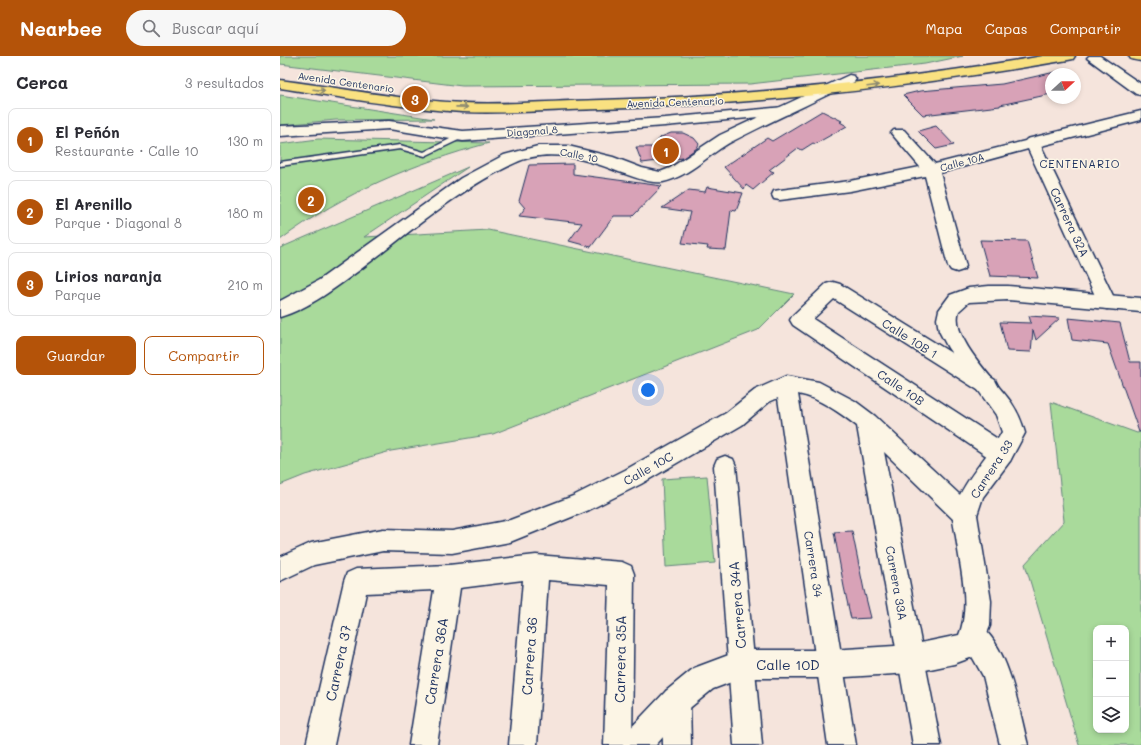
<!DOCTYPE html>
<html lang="es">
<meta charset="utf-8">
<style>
:root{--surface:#fff;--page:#f7f7f7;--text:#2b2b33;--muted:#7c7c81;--line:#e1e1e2;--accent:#b45309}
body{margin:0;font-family:Mali,sans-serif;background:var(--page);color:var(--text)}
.controls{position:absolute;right:12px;bottom:12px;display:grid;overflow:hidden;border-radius:8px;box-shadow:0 2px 6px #0003}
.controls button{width:36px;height:36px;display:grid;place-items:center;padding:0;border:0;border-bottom:1px solid var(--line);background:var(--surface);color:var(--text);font:20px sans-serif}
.compass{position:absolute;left:765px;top:12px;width:36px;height:36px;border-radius:50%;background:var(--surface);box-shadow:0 2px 6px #0003;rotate:69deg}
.you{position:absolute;left:368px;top:334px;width:14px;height:14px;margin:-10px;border:3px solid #fff;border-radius:50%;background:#1a73e8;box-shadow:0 0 0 6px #1a73e833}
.badge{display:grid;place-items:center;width:26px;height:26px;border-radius:50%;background:var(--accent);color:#fff;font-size:13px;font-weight:700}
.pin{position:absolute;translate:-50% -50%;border:2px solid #fff;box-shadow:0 1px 4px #0006}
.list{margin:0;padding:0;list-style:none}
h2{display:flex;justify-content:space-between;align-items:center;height:52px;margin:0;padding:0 16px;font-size:17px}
h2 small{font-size:13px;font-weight:400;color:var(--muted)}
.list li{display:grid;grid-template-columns:26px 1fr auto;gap:12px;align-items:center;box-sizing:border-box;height:64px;margin:0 8px 8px;padding:0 8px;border:1px solid var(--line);border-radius:8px}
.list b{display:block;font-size:15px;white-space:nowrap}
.list p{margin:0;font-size:13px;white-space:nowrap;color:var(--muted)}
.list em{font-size:13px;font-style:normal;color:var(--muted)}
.actions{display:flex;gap:8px;padding:12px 16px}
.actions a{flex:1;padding:9px 0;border:1px solid var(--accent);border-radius:8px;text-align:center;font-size:14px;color:var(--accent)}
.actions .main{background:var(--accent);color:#fff}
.icon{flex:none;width:22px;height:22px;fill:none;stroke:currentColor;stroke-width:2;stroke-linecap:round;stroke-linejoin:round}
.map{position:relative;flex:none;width:861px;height:689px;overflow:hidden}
header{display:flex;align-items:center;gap:24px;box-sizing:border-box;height:56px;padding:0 20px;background:var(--accent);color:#fff}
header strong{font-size:19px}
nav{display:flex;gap:22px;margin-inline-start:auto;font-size:14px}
.search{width:280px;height:36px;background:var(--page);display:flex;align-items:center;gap:10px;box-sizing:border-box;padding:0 14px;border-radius:22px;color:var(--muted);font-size:15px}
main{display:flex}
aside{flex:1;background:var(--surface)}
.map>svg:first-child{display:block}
</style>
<header>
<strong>Nearbee</strong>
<div class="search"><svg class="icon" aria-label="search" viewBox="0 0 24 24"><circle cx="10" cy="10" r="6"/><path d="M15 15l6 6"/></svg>Buscar aquí</div>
<nav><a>Mapa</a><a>Capas</a><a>Compartir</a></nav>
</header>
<main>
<aside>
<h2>Cerca<small>3 resultados</small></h2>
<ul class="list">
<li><span class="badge">1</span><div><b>El Peñón</b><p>Restaurante · Calle 10</p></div><em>130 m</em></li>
<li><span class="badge">2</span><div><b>El Arenillo</b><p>Parque · Diagonal 8</p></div><em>180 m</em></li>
<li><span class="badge">3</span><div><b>Lirios naranja</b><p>Parque</p></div><em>210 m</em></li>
</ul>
<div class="actions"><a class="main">Guardar</a><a>Compartir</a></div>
</aside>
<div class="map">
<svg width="861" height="689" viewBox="0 0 861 689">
<rect width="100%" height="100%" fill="#f5e4dc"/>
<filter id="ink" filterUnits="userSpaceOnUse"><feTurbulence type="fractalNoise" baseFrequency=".025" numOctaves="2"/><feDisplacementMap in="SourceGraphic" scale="8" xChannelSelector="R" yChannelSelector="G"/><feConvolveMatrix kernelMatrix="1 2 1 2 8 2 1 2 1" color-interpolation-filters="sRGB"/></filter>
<g filter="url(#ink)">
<g fill="#a9da9b" stroke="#62847c" fill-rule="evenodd">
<path d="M0 0H683L645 8 470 28 182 30 0 8Z"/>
<path d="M0 39 154 63 56 64 0 69Z"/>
<path d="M38 83 209 87C132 108 65 136 0 184V88Z"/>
<path d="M188 111 84 181 208 174 514 238 478 274 213 378 111 395 25 419 0 429V192Z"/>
<path d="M771 346 857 377 861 376V689H799L745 508 784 465ZM816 572H846V674H816Z"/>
<path d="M427 420 435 507 386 511 382 423Z"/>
</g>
<g fill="#d8a2b7" stroke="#1b2f5e">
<path d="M784 14 790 18H771V38L720 49V50L643 59 623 39 640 35 722 28Z"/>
<path d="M542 55 562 65 560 66 567 70 535 88 533 87 522 94 518 92 489 114 494 116 473 134 466 129 464 133 444 111 487 82 492 85Z"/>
<path d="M656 70 674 89 656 93 638 75Z"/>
<path d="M391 77H403L414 82 419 88 417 92 403 102 362 107 356 91H373L381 81Z"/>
<path d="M293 108V118L382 130 353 160H334L311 191 289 185 302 167 239 160 245 152 239 145 249 109Z"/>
<path d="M427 131 463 137 456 155 451 154 446 194 427 193 428 190 402 187 410 156 382 152 409 134 425 136Z"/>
<path d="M700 184 747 185 758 222 710 220Z"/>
<path d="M749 260 780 262 756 284 753 274 751 296 727 295 720 266 751 267Z"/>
<path d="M788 262 840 267 850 306H861V375L859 376 828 288 792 284Z"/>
<path d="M572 475 584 534 591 562 571 563 564 531 554 476Z"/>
</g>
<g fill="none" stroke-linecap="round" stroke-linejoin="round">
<defs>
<path id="service" d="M180 78 187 80 145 100 120 93 0 110V106L120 89 144 96Z"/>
<g id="minor">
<path d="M809 0H820L861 28V39L856 38 807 2Z"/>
<path d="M504 51 509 52 511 55 509 58 385 70 183 85 109 73 0 80V70L109 65 183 75 385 62Z"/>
<path d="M861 55V64L761 90 836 246 834 251 827 253 820 251 818 246 748 93 660 117 686 210 683 214 677 216 671 214 668 210 645 120 570 135 500 144 494 143 492 139 494 135 500 134 570 125 640 111 611 77 614 74H624L655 108 745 85 747 83Z"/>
<path d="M553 226 560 228 715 324 718 330 715 336 708 338 701 336 554 243 533 263 730 391 733 398 730 405 722 407 714 405 513 269 510 264 513 259 546 228Z"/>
<path d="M506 320 539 326 575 345 595 360 693 451 697 459 693 467 685 470 677 467 604 396 661 689H633L577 370C560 357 540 342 518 338L576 689H548L498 342 489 346 462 369 361 428 309 454 230 486 172 497 103 495 34 509 0 525V501L31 487 103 473 172 475 230 464 293 440 345 414 446 357 475 334Z"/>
<path d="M445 400 453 403 456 410 482 689H454L434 410 437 403Z"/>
<path d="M256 499 342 506 351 510 354 518 352 689H324L329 529 268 524 257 689H229L243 524 180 532 157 689H129L154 534 86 537 54 689H26L64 525 67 517 76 513 169 509Z"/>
<path d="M693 566C728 581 739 655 748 689H720L703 620 680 579 684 570Z"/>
<path d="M396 631 406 635 410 645 411 689H383L382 645 386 635Z"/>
</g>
<g id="tertiary">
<path d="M569 19 574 20 576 23 574 26C534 46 493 64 453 85 429 97 411 120 383 126 370 128 351 120 339 116 306 103 268 91 235 107 179 133 130 176 81 213 58 230 28 253 0 261V245L39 224 181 122 224 99 258 90H288L333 101 362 112 380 116 390 112 440 79Z"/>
<path d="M709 230H728L861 242V256L728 244 689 246 679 255C669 281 717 326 731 346 738 356 742 366 745 377L730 405 703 441 697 459 711 545 710 570 698 599 674 608 631 617 550 622H462L433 633 406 655 376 689H341L345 678 386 635 414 612 462 594H550L631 589 679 579C691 549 680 512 676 481 675 474 672 464 673 457 682 425 706 404 722 376L716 359 668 292 659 275 657 263 659 254 670 239 689 232Z"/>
</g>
<g id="primary">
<path d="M763 0H795L793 3 788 4C633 31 478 49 321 53 275 54 228 58 182 56 121 52 60 41 0 32V24C61 32 122 44 184 47 230 49 276 45 322 44 470 40 617 25 763 0Z"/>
<path d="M849 0H861V5L851 3Z"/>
</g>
</defs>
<use href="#service" stroke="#1b2f5e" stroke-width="3"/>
<use href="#minor" stroke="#1b2f5e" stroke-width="3"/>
<use href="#tertiary" stroke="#1b2f5e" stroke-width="3"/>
<use href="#primary" stroke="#1b2f5e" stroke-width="3"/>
<use href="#service" fill="#fcf5e5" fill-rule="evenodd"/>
<use href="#minor" fill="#fcf5e5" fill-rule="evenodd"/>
<use href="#tertiary" fill="#fcf5e5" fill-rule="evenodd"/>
<use href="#primary" fill="#f9e181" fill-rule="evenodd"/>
</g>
<defs><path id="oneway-shaft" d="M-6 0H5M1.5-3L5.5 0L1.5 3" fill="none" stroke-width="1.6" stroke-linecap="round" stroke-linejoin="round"/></defs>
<g stroke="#8a8870">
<use href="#oneway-shaft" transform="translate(593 30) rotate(-7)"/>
<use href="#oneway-shaft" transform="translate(39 34) rotate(7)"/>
<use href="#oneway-shaft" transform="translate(182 51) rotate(1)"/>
</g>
</g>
<g text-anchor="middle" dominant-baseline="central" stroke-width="3" stroke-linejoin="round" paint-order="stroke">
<g font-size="10" fill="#1b2f5e" stroke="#fcf5e5">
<text transform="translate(66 26) rotate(8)">Avenida Centenario</text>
<text transform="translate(395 46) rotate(-2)">Avenida Centenario</text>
<text transform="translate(252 75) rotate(-4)">Diagonal 8</text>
<text transform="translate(299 99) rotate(11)">Calle 10</text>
<text transform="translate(682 106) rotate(-15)">Calle 10A</text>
</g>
<g font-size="11" letter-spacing="1" fill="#1b2f5e" stroke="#fcf5e5">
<text x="800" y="107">CENTENARIO</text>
</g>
<g font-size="12" fill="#1b2f5e" stroke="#fcf5e5">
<text transform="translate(790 166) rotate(65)">Carrera 32A</text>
<text transform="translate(630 282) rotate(32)">Calle 10B 1</text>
<text transform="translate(621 331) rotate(34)">Calle 10B</text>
<text transform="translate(368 412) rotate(-29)">Calle 10C</text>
<text transform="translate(711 413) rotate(-57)">Carrera 33</text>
<text transform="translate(534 508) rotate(81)">Carrera 34</text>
<text transform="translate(617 527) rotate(80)">Carrera 33A</text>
</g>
<g font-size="14" fill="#1b2f5e" stroke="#fcf5e5">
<text transform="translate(457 549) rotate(-95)">Carrera 34A</text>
<text transform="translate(249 600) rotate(-86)">Carrera 36</text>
<text transform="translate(340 603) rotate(-89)">Carrera 35A</text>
<text transform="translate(156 605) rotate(-81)">Carrera 36A</text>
<text transform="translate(58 607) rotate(-78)">Carrera 37</text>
<text x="508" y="608">Calle 10D</text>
</g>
</g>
</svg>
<div class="controls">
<button>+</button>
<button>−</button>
<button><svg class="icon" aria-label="layers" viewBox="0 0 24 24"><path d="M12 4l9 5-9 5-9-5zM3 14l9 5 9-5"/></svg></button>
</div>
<svg class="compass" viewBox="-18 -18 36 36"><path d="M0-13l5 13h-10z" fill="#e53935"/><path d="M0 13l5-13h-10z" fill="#7c7c81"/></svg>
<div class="you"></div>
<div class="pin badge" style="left:386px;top:95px">1</div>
<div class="pin badge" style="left:31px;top:144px">2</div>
<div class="pin badge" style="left:135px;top:43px">3</div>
</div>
</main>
